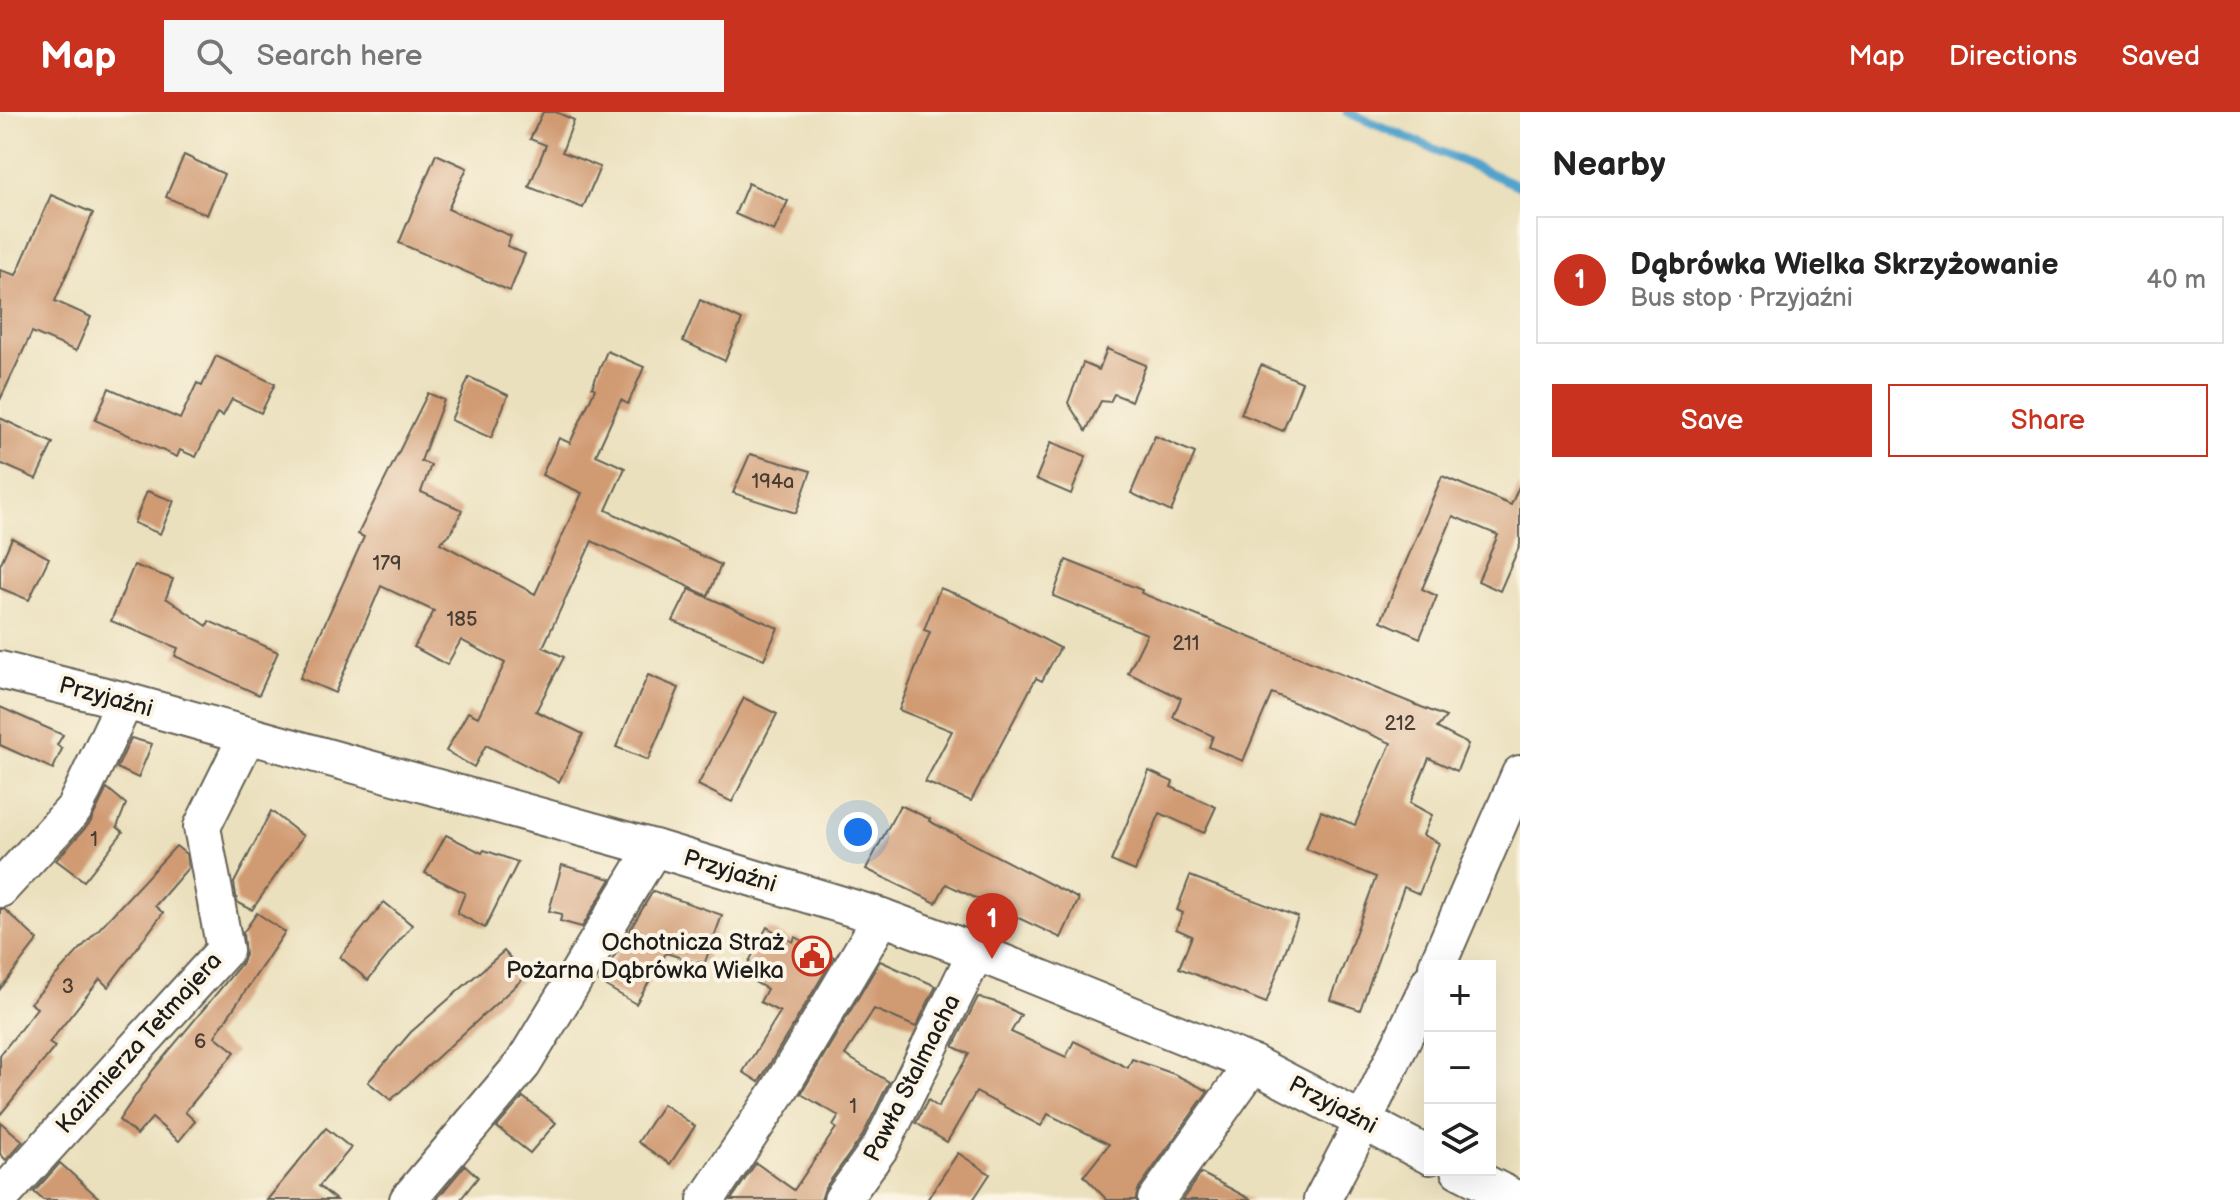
<!DOCTYPE html>
<meta charset="utf-8">
<style>
:root{--surface:#fff;--page:#f6f6f6;--text:#222;--muted:#767676;--line:#e0e0e0;--accent:#c8321e}
body{margin:0;font-family:"Balsamiq Sans",sans-serif;background:var(--page);color:var(--text)}
.controls{position:absolute;right:24px;bottom:24px;display:grid;overflow:hidden;border-radius:0px;box-shadow:0 8px 32px #0002}
.controls button{width:72px;height:72px;display:grid;place-items:center;padding:0;border:0;border-bottom:2px solid var(--line);background:var(--surface);color:var(--text);font:40px sans-serif}
.you{position:absolute;left:858px;top:720px;width:28px;height:28px;margin:-20px;border:6px solid #fff;border-radius:50%;background:#1a73e8;box-shadow:0 0 0 12px #1a73e833}
.badge{display:grid;place-items:center;width:52px;height:52px;border-radius:50%;background:var(--accent);color:#fff;font-size:26px;font-weight:700}
.pin{position:absolute;translate:-50% -66px;filter:drop-shadow(0 2px 4px #0008)}
.pin::after{content:'';position:absolute;top:42px;width:28px;height:24px;background:inherit;clip-path:polygon(0 0,100% 0,50% 100%)}
.list{margin:0;padding:0;list-style:none}
h2{display:flex;justify-content:space-between;align-items:center;height:104px;margin:0;padding:0 32px;font-size:34px}
h2 small{font-size:26px;font-weight:400;color:var(--muted)}
.list li{display:grid;grid-template-columns:52px 1fr auto;gap:24px;align-items:center;box-sizing:border-box;height:128px;margin:0 16px 16px;padding:0 16px;border:2px solid var(--line);border-radius:0px}
.list b{display:block;font-size:30px;white-space:nowrap}
.list p{margin:0;font-size:26px;white-space:nowrap;color:var(--muted)}
.list em{font-size:26px;font-style:normal;color:var(--muted)}
.actions{display:flex;gap:16px;padding:24px 32px}
.actions a{flex:1;padding:18px 0;border:2px solid var(--accent);border-radius:0px;text-align:center;font-size:28px;color:var(--accent)}
.actions .main{background:var(--accent);color:#fff}
.icon{flex:none;width:44px;height:44px;fill:none;stroke:currentColor;stroke-width:2;stroke-linecap:round;stroke-linejoin:round}
.map{position:relative;flex:none;width:1520px;height:1088px;overflow:hidden}
header{display:flex;align-items:center;gap:48px;box-sizing:border-box;height:112px;padding:0 40px;background:var(--accent);color:#fff}
header strong{font-size:38px}
nav{display:flex;gap:44px;margin-inline-start:auto;font-size:28px}
.search{width:560px;height:72px;background:var(--page);display:flex;align-items:center;gap:20px;box-sizing:border-box;padding:0 28px;border-radius:0px;color:var(--muted);font-size:30px}
main{display:flex}
aside{flex:1;background:var(--surface)}
.map>svg:first-child{display:block}
</style>
<header>
<strong>Map</strong>
<div class="search"><svg class="icon" aria-label="search" viewBox="0 0 24 24"><circle cx="10" cy="10" r="6"/><path d="M15 15l6 6"/></svg>Search here</div>
<nav><a>Map</a><a>Directions</a><a>Saved</a></nav>
</header>
<main>
<div class="map">
<svg width="1520" height="1088" viewBox="0 0 1520 1088">
<rect width="100%" height="100%" fill="#fcf5e5"/>
<filter id="ink" filterUnits="userSpaceOnUse"><feTurbulence type="fractalNoise" baseFrequency=".0125" numOctaves="2"/><feDisplacementMap in="SourceGraphic" scale="16" xChannelSelector="R" yChannelSelector="G"/><feConvolveMatrix kernelMatrix="1 2 1 2 8 2 1 2 1" color-interpolation-filters="sRGB"/></filter>
<filter id="wash" filterUnits="userSpaceOnUse"><feTurbulence type="fractalNoise" baseFrequency=".006" numOctaves="4" result="noise"/><feDisplacementMap in="SourceGraphic" scale="32" xChannelSelector="R" yChannelSelector="G"/><feGaussianBlur stdDeviation="1.8" result="paint"/><feColorMatrix in="noise" values="0 0 0 0 0 0 0 0 0 0 0 0 0 0 0 0 0 1.4 0 .05"/><feComposite in="paint" operator="in"/></filter>
<g filter="url(#wash)">
<rect width="100%" height="100%" fill="#ebe0bd"/>
<g fill="none" stroke-linecap="round" stroke-linejoin="round">
<path stroke="#51a3cc" stroke-width="9" d="M1347 0 1520 74"/>
</g>
<g id="blocks">
<g fill="#d09a72">
<path d="M543 0H556L574 8 562 40 600 55 583 96 529 75 546 33 530 27Z"/>
<path d="M436 42 467 56 448 97 511 124 507 134 525 142 510 179 399 131Z"/>
<path d="M184 43 224 62 207 103 166 85Z"/>
<path d="M748 71 788 89 774 119 735 102Z"/>
<path d="M51 83 93 101 55 189 91 205 76 239 32 220 0 288V158L16 163Z"/>
<path d="M700 188 742 208 725 249 683 229Z"/>
<path d="M1107 237 1146 253 1131 289 1114 282 1110 290 1101 289 1086 319 1068 291 1083 251 1099 258Z"/>
<path d="M607 239 644 255 628 292 621 288 596 343 625 356 606 398 721 453 708 484 592 429 543 535 564 545 536 599 583 622 559 670 486 633 474 655 446 639 468 600 478 605 505 551 461 528 447 553 414 535 434 499 381 474 335 581 300 566 364 425 358 422 428 281 444 288 421 349 431 353 421 380 462 398 452 420 440 431 535 482 582 381 542 363 559 326 570 331 595 277 592 275Z"/>
<path d="M216 244 275 272 261 301 232 287 223 304 217 301 196 345 180 338 177 345 95 308 109 276 180 307 197 271 202 274Z"/>
<path d="M1261 253 1302 270 1283 319 1241 302Z"/>
<path d="M469 265 508 283 491 326 451 308Z"/>
<path d="M0 306 53 331 36 367 0 351Z"/>
<path d="M1155 324 1195 341 1171 400 1131 381Z"/>
<path d="M1051 330 1086 344 1071 382 1036 367Z"/>
<path d="M750 342 811 359 796 401 733 381Z"/>
<path d="M1442 364 1511 393 1520 372V433L1500 479 1478 469 1498 423 1453 404 1422 477 1437 484 1420 526 1381 509Z"/>
<path d="M147 379 174 389 160 422 134 411Z"/>
<path d="M12 426 49 446 29 488 0 476V453Z"/>
<path d="M1066 448 1142 478 1141 481 1446 605 1437 616 1468 632 1457 659 1429 646 1410 691 1432 703 1423 723 1439 731 1419 782 1404 775 1360 898 1331 888 1376 765 1306 737 1321 699 1355 713 1391 631 1272 581 1243 649 1209 635 1213 624 1173 605 1181 586 1128 561 1147 522 1053 484Z"/>
<path d="M134 453 173 467 166 486 207 514 209 509 278 540 259 583 175 544 178 536 111 509Z"/>
<path d="M940 476 966 486 1060 536 1042 569 1036 566 971 689 925 670 952 619 899 598 930 520 924 518Z"/>
<path d="M689 477 778 516 764 547 673 509Z"/>
<path d="M648 563 679 576 648 648 616 635Z"/>
<path d="M744 586 777 602 732 690 698 673Z"/>
<path d="M0 595 63 623 57 633 62 637 53 657 0 633Z"/>
<path d="M131 626 152 632 138 666 117 656Z"/>
<path d="M1149 659 1173 670 1171 675 1216 695 1204 721 1160 701 1135 759 1111 749Z"/>
<path d="M107 676 126 692 117 715 123 720 84 769 56 748 90 711Z"/>
<path d="M900 693 930 707 929 709 1079 787 1061 826 946 772 936 791 866 757Z"/>
<path d="M271 699 303 724 252 798 237 790 234 771Z"/>
<path d="M446 723 482 741 484 738 518 750 485 816 457 801 465 781 425 761Z"/>
<path d="M176 734 186 742 188 756 155 794 163 801 108 875 100 867 49 931 55 935 0 1003V943L37 896 30 891Z"/>
<path d="M562 753 611 767 582 815 560 809 562 802 549 799Z"/>
<path d="M1190 764 1298 805 1266 891 1179 856 1192 824 1176 817 1183 801 1177 798Z"/>
<path d="M653 779 722 803 705 850H695L666 841 636 892 599 870Z"/>
<path d="M384 790 412 813 368 868 340 845Z"/>
<path d="M0 797H4L38 828 0 877Z"/>
<path d="M257 801 285 820 215 924 235 940 185 1000 195 1009 179 1029 152 1006 137 1023 119 1008 153 958 241 852 245 843 243 821Z"/>
<path d="M767 815 793 830 795 825 834 845 759 970 743 960 780 900 760 890 767 877 742 863Z"/>
<path d="M504 839 526 864 391 988 368 970 411 920Z"/>
<path d="M880 849 936 874 916 915 874 897 845 943 889 970 863 1023 825 1076 821 1088H731L756 1051 794 1078 836 1016 833 1014 839 1004 801 982Z"/>
<path d="M978 885 999 891 1021 903 1011 920 1066 945 1074 929 1128 956 1132 947 1174 962 1208 979 1139 1076 1135 1088H1107L1084 1064 1109 1032 1048 1002 1041 1014 976 980 947 1030 916 1011 928 988 938 995 969 942 954 935V933Z"/>
<path d="M523 985 556 1011 530 1041 497 1015Z"/>
<path d="M663 992 695 1014 670 1052 638 1030Z"/>
<path d="M0 1010 23 1029 6 1048 0 1042Z"/>
<path d="M326 1016 351 1036 319 1074 336 1088H267Z"/>
<path d="M958 1041 990 1062 973 1088H927Z"/>
<path d="M60 1051 101 1088H43L34 1080Z"/>
<path d="M465 1053 478 1065 460 1088H436Z"/>
<path d="M1201 1061 1252 1088H1182Z"/>
</g>
</g>
</g>
<g filter="url(#ink)">
<use href="#blocks" fill-opacity="0" stroke="#646154" stroke-width="2"/>
<g fill="none" stroke-linecap="round" stroke-linejoin="round">
<defs>
<g id="minor">
<path d="M0 558 125 589 654 736 882 805 976 840 1253 952 1430 1044"/>
<path d="M0 777 74 697 125 589"/>
<path d="M1437 854 1520 662"/>
<path d="M1459 1058 1518 1088"/>
<path d="M0 1086 225 838 202 715 247 624"/>
<path d="M408 1088 523 952 654 736"/>
<path d="M706 1088 778 980 882 805"/>
<path d="M842 1088 881 1034 976 840"/>
<path d="M1156 1088 1253 952"/>
<path d="M1322 1088 1363 1010 1430 870"/>
</g>
</defs>
<use href="#minor" stroke="#646154" stroke-width="40"/>
<use href="#minor" stroke="#fff" stroke-width="36"/>
</g>
</g>
<defs>
<symbol id="civic-ring" viewBox="-11 -11 22 22"><circle r="9.5" fill="#fcf5e5" stroke="#c8321e" stroke-width="1.5"/><path d="M-.6-6.5H3V-4.5H.6V-3L4-1V1h2V6H-6V1h2V-1L-.6-3ZM-1.2 2.5V6h2.4V2.5Z" fill="#c8321e"/></symbol>
</defs>
<g fill-rule="evenodd">
<use href="#civic-ring" x="790" y="822" width="44" height="44"/>
</g>
<g text-anchor="middle" dominant-baseline="central" stroke-width="8" stroke-linejoin="round" paint-order="stroke">
<g font-size="20" fill="#493c32">
<text x="773" y="370">194a</text>
<text x="387" y="452">179</text>
<text x="462" y="508">185</text>
<text x="1186" y="532">211</text>
<text x="1400" y="612">212</text>
<text x="94" y="728">1</text>
<text x="68" y="875">3</text>
<text x="200" y="930">6</text>
<text x="853" y="995">1</text>
</g>
<g font-size="24" fill="#1c1c1c" stroke="#fcf5e5">
<text transform="translate(106 585) rotate(15)">Przyjaźni</text>
<text transform="translate(730 759) rotate(17)">Przyjaźni</text>
<text transform="translate(139 931) rotate(-48)">Kazimierza Tetmajera</text>
<text transform="translate(912 966) rotate(-63)">Pawła Stalmacha</text>
<text transform="translate(1333 993) rotate(28)">Przyjaźni</text>
</g>
<g font-size="24" fill="#1c1c1c" stroke="#fcf5e5" text-anchor="end">
<text x="784" y="830">Ochotnicza Straż<tspan x="784" dy="28">Pożarna Dąbrówka Wielka</tspan></text>
</g>
</g>
</svg>
<div class="controls">
<button>+</button>
<button>−</button>
<button><svg class="icon" aria-label="layers" viewBox="0 0 24 24"><path d="M12 4l9 5-9 5-9-5zM3 14l9 5 9-5"/></svg></button>
</div>
<div class="you"></div>
<div class="pin badge" style="left:992px;top:847px">1</div>
</div>
<aside>
<h2>Nearby<small></small></h2>
<ul class="list">
<li><span class="badge">1</span><div><b>Dąbrówka Wielka Skrzyżowanie</b><p>Bus stop · Przyjaźni</p></div><em>40 m</em></li>
</ul>
<div class="actions"><a class="main">Save</a><a>Share</a></div>
</aside>
</main>
